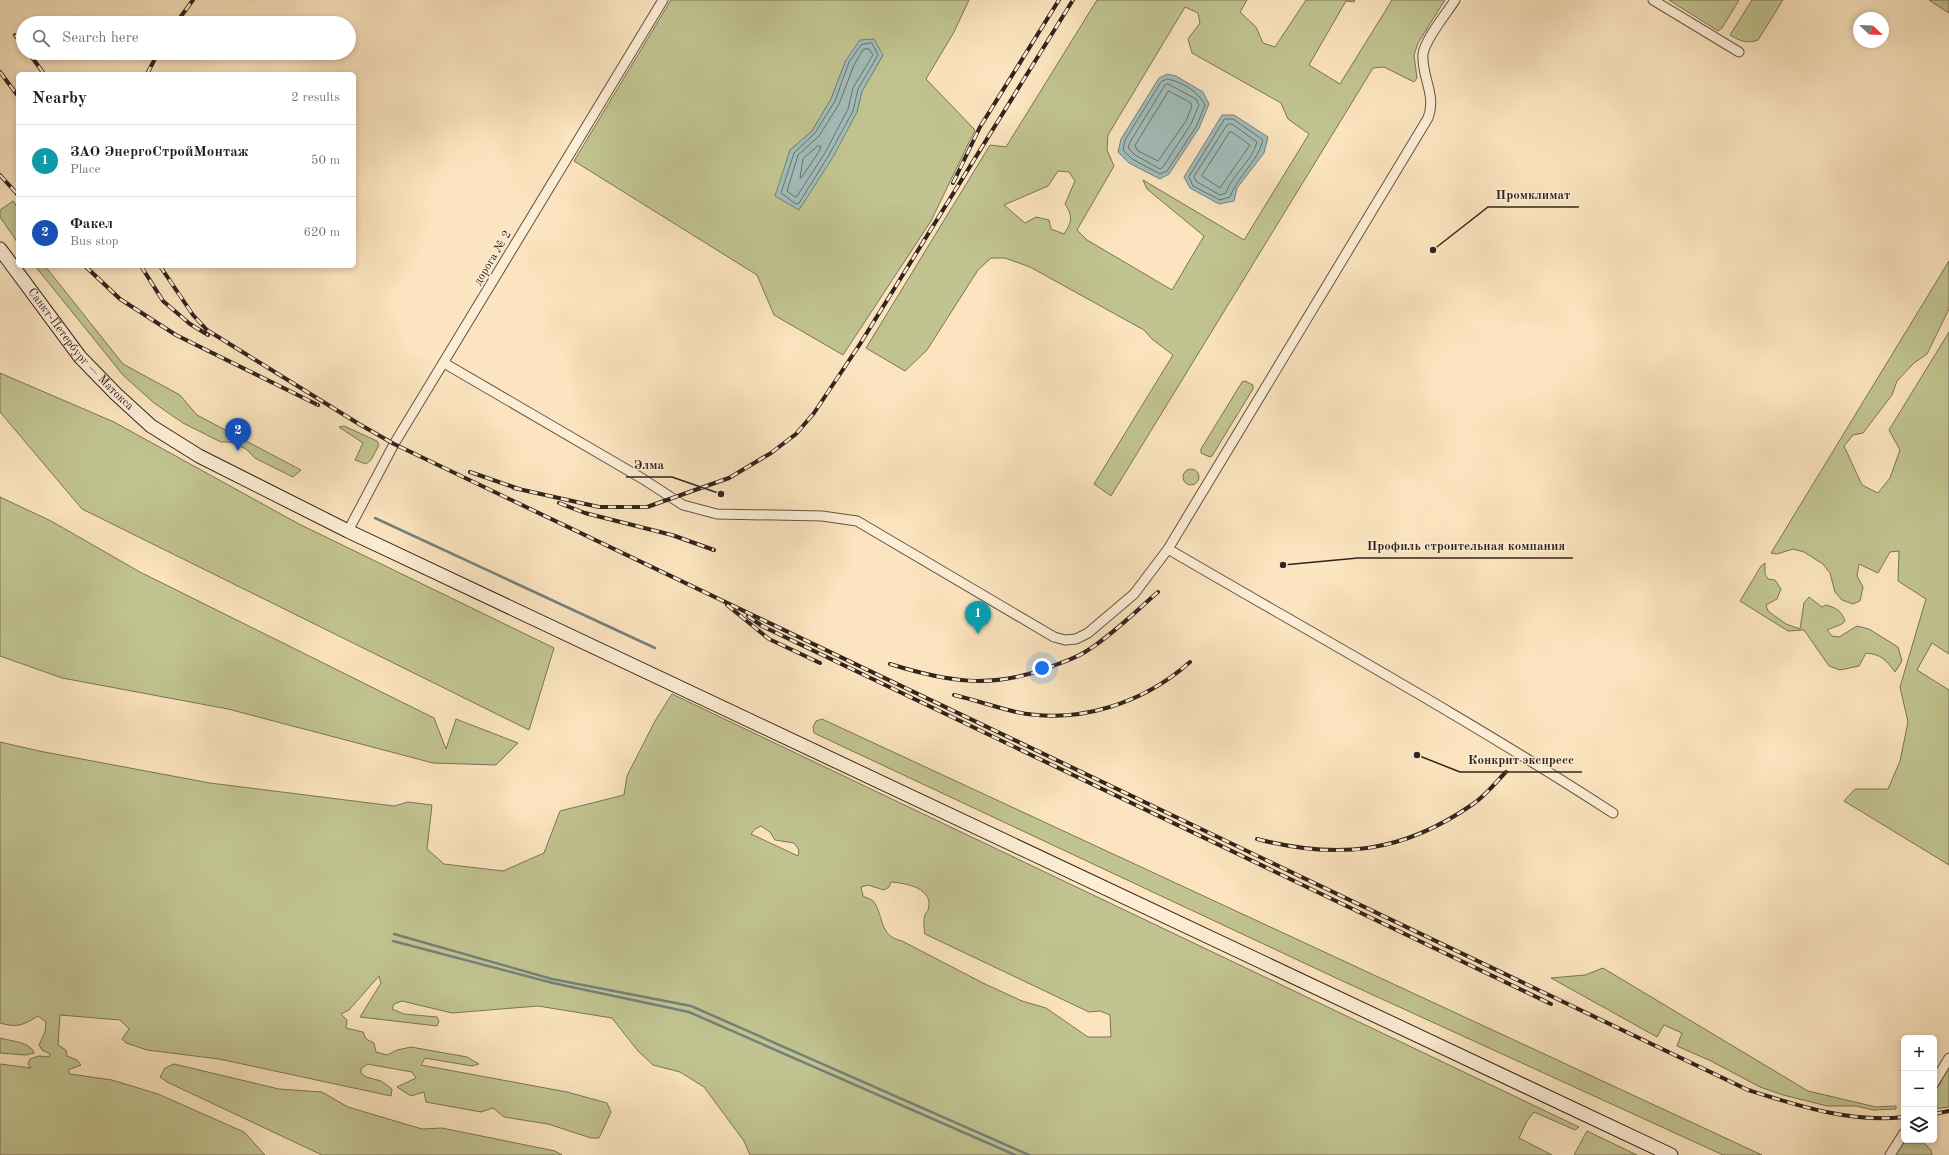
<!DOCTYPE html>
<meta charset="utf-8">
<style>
:root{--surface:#fff;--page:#f6f6f6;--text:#222;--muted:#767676;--line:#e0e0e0;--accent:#ea580c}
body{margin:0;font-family:"Old Standard TT",serif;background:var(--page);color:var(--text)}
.controls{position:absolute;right:12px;bottom:12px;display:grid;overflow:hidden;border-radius:6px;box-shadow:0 2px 6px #0003}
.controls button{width:36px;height:36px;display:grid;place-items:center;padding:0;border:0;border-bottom:1px solid var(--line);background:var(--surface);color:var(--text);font:20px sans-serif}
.compass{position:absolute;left:1853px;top:12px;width:36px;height:36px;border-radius:50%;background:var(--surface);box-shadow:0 2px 6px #0003;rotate:113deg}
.you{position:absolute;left:1042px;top:668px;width:14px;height:14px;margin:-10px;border:3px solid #fff;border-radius:50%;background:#1a73e8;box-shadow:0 0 0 6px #1a73e833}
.badge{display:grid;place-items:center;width:26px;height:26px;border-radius:50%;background:var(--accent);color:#fff;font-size:13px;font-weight:700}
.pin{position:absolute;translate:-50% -33px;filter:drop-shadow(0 1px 2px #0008)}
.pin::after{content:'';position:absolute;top:21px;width:14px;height:12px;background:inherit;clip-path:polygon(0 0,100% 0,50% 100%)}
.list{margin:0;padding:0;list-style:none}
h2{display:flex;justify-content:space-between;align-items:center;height:52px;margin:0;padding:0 16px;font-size:17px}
h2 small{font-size:13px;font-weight:400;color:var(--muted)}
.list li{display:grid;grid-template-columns:26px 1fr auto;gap:12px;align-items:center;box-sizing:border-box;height:72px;padding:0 16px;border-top:1px solid var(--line)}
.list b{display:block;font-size:15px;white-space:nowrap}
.list p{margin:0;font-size:13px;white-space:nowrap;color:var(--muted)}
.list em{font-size:13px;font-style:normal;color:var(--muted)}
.icon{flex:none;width:22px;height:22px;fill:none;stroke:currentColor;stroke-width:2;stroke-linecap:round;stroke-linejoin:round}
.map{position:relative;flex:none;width:1949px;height:1155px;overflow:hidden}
.search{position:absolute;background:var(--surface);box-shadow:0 2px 6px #0003;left:16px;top:16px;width:340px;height:44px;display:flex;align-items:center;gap:10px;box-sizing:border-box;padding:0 14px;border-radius:22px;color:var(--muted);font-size:15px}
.panel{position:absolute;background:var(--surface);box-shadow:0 2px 6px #0003;left:16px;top:72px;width:340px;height:196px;border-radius:6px}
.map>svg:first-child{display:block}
</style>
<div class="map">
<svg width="1949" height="1155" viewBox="0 0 1949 1155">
<rect width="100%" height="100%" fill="#fbe4bf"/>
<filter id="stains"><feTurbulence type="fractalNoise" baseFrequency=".005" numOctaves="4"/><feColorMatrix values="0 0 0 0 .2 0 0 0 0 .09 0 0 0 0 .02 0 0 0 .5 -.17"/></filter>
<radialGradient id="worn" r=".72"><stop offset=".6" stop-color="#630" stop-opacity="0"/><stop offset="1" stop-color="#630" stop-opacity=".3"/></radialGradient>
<g fill="#c1c490" stroke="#7a7456" fill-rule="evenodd">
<path d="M671 0H969L954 32 926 79 975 130 931 221 843 355 774 315 757 275 574 161ZM883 55 862 91 857 112 786 167 790 150 812 131 831 99 846 60Z"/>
<path d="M1097 0H1247L1240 12 1256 27 1263 43 1275 47 1306 0H1355L1354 2 1346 1 1309 65 1340 84 1392 0H1445L1418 43 1414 55 1417 78 1414 82 1384 67 1373 68 1111 496 1094 484 1173 355 1152 339 1144 330 1030 267 1005 258H991L978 270 927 350 905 371 866 348 990 145 1006 147ZM1185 7 1198 13 1200 23 1188 39 1192 53 1281 103 1288 119 1309 134 1244 240 1143 180 1147 189 1204 236 1172 290 1087 240 1077 230 1114 166 1107 150 1108 135ZM1058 171 1069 172 1075 181 1065 204C1073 216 1072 222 1064 234L1051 229 1049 220 1036 217 1025 223 1004 205 1048 186Z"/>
<path d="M1669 0H1739L1722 28 1718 31Z"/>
<path d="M1752 0H1783L1758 40C1747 44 1740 41 1730 35Z"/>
<path d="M1929 0H1949V13Z"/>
<path d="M13 201 18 208V243L0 217V210Z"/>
<path d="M1949 261V309L1927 354 1914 363 1897 381 1892 395 1863 433 1853 435 1844 446 1862 485 1878 493 1890 478 1900 450 1889 430 1949 332V654L1932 643 1917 670 1949 690V865L1844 801 1855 789H1888L1900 761 1908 722 1900 687 1926 599 1898 581 1899 551 1890 552 1878 573 1859 564 1857 576 1863 587 1860 601 1853 604 1842 600 1835 592 1830 573 1823 564 1804 552 1793 549 1777 554 1771 553Z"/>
<path d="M35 266H45L123 364 180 395 197 415 301 470 293 477 255 458 246 449 230 442H221L183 423 154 403 123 375Z"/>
<path d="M0 373 114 422 299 524 554 648 529 730 82 509 0 412Z"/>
<path d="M1245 381 1253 385V389L1212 456 1210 457 1201 453V449L1242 382Z"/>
<path d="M344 426 377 441 379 445 371 460 366 464 355 460 363 443 339 427Z"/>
<circle cx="1191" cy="477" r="8"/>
<path d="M0 497 51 521 140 572 434 718 446 749 456 719 518 743 496 765 433 763 228 709 62 678 0 656Z"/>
<path d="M1765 563V574L1768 579 1775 580 1781 589 1777 599 1766 605 1768 611 1786 624 1800 629 1804 603 1809 597 1822 607 1826 605C1836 608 1841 610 1845 621L1842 624 1827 630 1832 636 1839 637 1857 626 1869 629 1898 647 1902 661 1895 672C1887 661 1881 654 1866 653L1859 666 1840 670 1829 666 1804 630 1788 631 1740 601 1761 566Z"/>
<path d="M672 694 1579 1127 1575 1130 1534 1112 1527 1121 1519 1138 1552 1155H750L744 1141 704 1087 680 1072 653 1065 638 1051 612 1018 538 1006 452 1013 402 1001 394 1004 392 1009 404 1014 437 1017 439 1021 437 1026 360 1017 381 983 379 976 349 1010 341 1014 347 1020 346 1028 363 1032 366 1039 374 1043 376 1052 387 1055 397 1050 411 1047 467 1057 479 1064 472 1066 425 1058 421 1065 567 1092 607 1103 611 1112 599 1138H591L548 1124 504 1117 493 1108 481 1112 426 1102 424 1092 411 1096 397 1087 416 1078 412 1072 367 1064 361 1069V1073L366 1077 381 1081 392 1089 391 1096 219 1059 147 1050 126 1043 122 1039 129 1029 120 1020 60 1015 58 1045 66 1050 67 1056 77 1060 81 1065 68 1070 70 1074 112 1080 158 1094 244 1132 265 1155H0V1064L31 1068 28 1064 30 1059 39 1056 49 1057 50 1054 42 1050 39 1045 45 1032 46 1022 38 1016C24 1025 17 1028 0 1023V742L39 751 210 783 394 806 408 802 432 805 427 849 444 864 503 871 544 853 560 811 624 795 627 776 655 721ZM761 826 770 832 775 840 794 843 799 850 798 856 751 834 755 829ZM891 882C905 883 935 888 928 910 927 914 926 911 925 915 923 921 924 929 925 934L1089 1012 1100 1011 1110 1015 1111 1037H1088L1046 1008 1022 1001 983 983 902 941C879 936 884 917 874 902 872 899 866 898 863 896L861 887 868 885 884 890 889 887Z"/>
<path d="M822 719 1762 1155H1723L1336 978 814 733 813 727 816 721Z"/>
<path d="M1603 968 1808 1091 1876 1107 1896 1106V1109L1873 1110 1856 1106H1827L1783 1095 1760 1087 1711 1061 1677 1046 1682 1033 1664 1025 1657 1037 1551 978 1585 975Z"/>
<path d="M0 1038C10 1041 31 1042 34 1053L26 1055 0 1053Z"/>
<path d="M174 1064 279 1089 322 1092 348 1107 422 1129 442 1128 555 1151 562 1155H322L167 1082 160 1077 165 1068Z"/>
<path d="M1949 1067V1107L1934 1109V1094Z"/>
<path d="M1587 1131 1637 1155H1574Z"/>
<path d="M1903 1143H1924L1931 1150 1932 1155H1896Z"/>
</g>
<g fill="#a1bdba" stroke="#75807b">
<path d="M874 39 883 55 862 91 857 112 833 157 799 210 775 196 790 150 812 131 831 99 846 60 860 40Z"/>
<path d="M1167 74 1176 76 1203 92 1209 104 1199 128 1169 174 1160 179 1129 163 1118 152 1121 139 1159 78Z"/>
<path d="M1222 115H1234L1268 137 1264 153 1237 188 1234 201 1219 204 1190 188 1184 177Z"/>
</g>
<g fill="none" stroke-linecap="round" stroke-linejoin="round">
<g stroke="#6a706b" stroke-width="1">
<path d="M872 43 878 55 858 89 853 111 829 155 799 203 796 204 781 193 794 153 815 133 835 101 849 62 861 45Z"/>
<path d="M864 49H869L873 55 853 88 848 109 825 153 797 196 795 197 787 191 798 155 819 136 839 104 854 65Z"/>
<path d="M1167 79C1181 81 1199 92 1205 105L1196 127 1167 171 1160 174 1132 159 1123 150 1125 140 1161 82Z"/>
<path d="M1168 84 1196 99 1199 105 1191 124 1163 167 1160 169 1135 155 1128 148 1130 142 1165 85Z"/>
<path d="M1169 91 1191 103 1192 106 1186 121 1158 161 1138 151 1135 146Z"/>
<path d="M1225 119H1233L1263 140C1258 162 1237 176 1230 197L1220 200 1193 186 1189 177Z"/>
<path d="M1228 124H1232L1257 142C1252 162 1232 174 1226 193L1220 195 1197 182 1194 177Z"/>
<path d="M1230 132H1232L1250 145 1220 188 1202 176Z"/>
<path d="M818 146H821L820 150 802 177 800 178 803 159Z"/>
</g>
<g stroke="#75807b" stroke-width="2.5">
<path d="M375 518 655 648"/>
<path d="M394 934 552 979 691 1006 1029 1155"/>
<path d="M393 941 553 983 689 1012 1015 1155"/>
</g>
<defs>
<g id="minor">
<path d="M1653 0 1739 52"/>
<path d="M444 363 643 479 683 505 717 514 822 516 857 521 1054 637 1065 640 1076 639 1088 633 1134 594 1168 549 1428 118C1437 95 1421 76 1423 54 1425 39 1447 13 1455 0"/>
<path d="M348 531 394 444 663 0"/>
<path d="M1168 549C1317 636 1468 719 1613 813"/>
<path d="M1934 1083 1949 1058"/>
<path d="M1890 1155 1904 1133"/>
</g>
<g id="secondary">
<path id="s1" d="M0 249 80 357 116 394 151 426 199 456 348 531 1671 1155"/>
</g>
</defs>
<use href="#minor" stroke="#645445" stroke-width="11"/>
<use href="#secondary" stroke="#32241c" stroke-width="15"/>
<use href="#minor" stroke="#fcedd5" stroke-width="9"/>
<use href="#secondary" stroke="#fcedd5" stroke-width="13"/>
<defs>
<g id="rail">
<path d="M176 23 193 0"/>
<path d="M15 35 23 45"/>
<path d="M29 53 44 74"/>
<path d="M0 72 18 96"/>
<path d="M147 74 158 53"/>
<path d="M0 175 18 195"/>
<path d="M953 183 980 127 1059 0"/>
<path d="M85 266 120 299 176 335 318 405"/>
<path d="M141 266 163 301 190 324 208 335"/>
<path d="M160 266 193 315 207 330 359 424 394 444 1748 1090C1799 1106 1851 1123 1904 1117"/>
<path d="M470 472 519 489"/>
<path d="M514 488 599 507H647L729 478 771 453 796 434 814 413 860 344 1073 0"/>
<path d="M559 503 585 513 672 535 714 550"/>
<path d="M727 605 769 639 820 663"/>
<path d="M748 616 762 626 1551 1004"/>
<path d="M890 664C948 682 990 689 1048 668 1060 663 1074 659 1085 652 1111 636 1135 612 1158 592"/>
<path d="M954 695C975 700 995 707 1016 712 1078 725 1144 703 1190 662"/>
<path d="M1257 839C1338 860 1403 853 1473 804 1485 796 1495 783 1506 772"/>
<path d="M1934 1114 1949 1111"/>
</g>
</defs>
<use href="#rail" stroke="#32241c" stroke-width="4"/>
<use href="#rail" stroke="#fcedd5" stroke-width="2.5" stroke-dasharray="8" stroke-linecap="butt"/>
</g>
<g text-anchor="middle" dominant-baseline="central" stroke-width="3" stroke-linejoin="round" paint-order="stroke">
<g font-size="12" fill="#32241c" stroke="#fcedd5">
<text transform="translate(493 258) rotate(-59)">дорога № 2</text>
<text stroke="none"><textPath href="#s1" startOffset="129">Санкт-Петербург — Матокса</textPath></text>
</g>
</g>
<path fill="none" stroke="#32241c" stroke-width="1.5" d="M1433 250L1488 207H1579M721 494L672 477H626M1283 565L1358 558H1573M1417 755L1460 772H1582"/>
<g fill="#32241c" stroke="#fcedd5" stroke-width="1.5">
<circle cx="1433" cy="250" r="4"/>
<circle cx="721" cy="494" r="4"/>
<circle cx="1283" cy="565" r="4"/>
<circle cx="1417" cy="755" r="4"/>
</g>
<g font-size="13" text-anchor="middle" font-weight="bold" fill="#32241c" stroke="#fcedd5" stroke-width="3" stroke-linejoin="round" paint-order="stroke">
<text x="1533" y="199">Промклимат</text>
<text x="649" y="469">Элма</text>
<text x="1466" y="550">Профиль строительная компания</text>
<text x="1521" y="764">Конкрит экспресс</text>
</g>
<rect width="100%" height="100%" filter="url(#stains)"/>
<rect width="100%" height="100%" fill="url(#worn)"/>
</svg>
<div class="controls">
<button>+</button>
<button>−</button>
<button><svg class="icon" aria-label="layers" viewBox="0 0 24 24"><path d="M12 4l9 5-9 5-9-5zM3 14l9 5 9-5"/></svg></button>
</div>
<svg class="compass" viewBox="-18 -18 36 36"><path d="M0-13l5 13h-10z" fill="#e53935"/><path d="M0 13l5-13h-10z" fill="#767676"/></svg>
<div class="you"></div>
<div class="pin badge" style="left:978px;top:634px;background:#0f9aa8">1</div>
<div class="pin badge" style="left:238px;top:451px;background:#1a4fb4">2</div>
<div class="search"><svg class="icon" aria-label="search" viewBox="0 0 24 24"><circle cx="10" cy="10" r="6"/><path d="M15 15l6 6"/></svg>Search here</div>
<section class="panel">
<h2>Nearby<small>2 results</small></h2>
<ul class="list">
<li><span class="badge" style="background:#0f9aa8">1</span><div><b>ЗАО ЭнергоСтройМонтаж</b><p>Place</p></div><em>50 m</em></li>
<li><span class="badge" style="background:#1a4fb4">2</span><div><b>Факел</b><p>Bus stop</p></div><em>620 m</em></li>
</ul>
</section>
</div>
